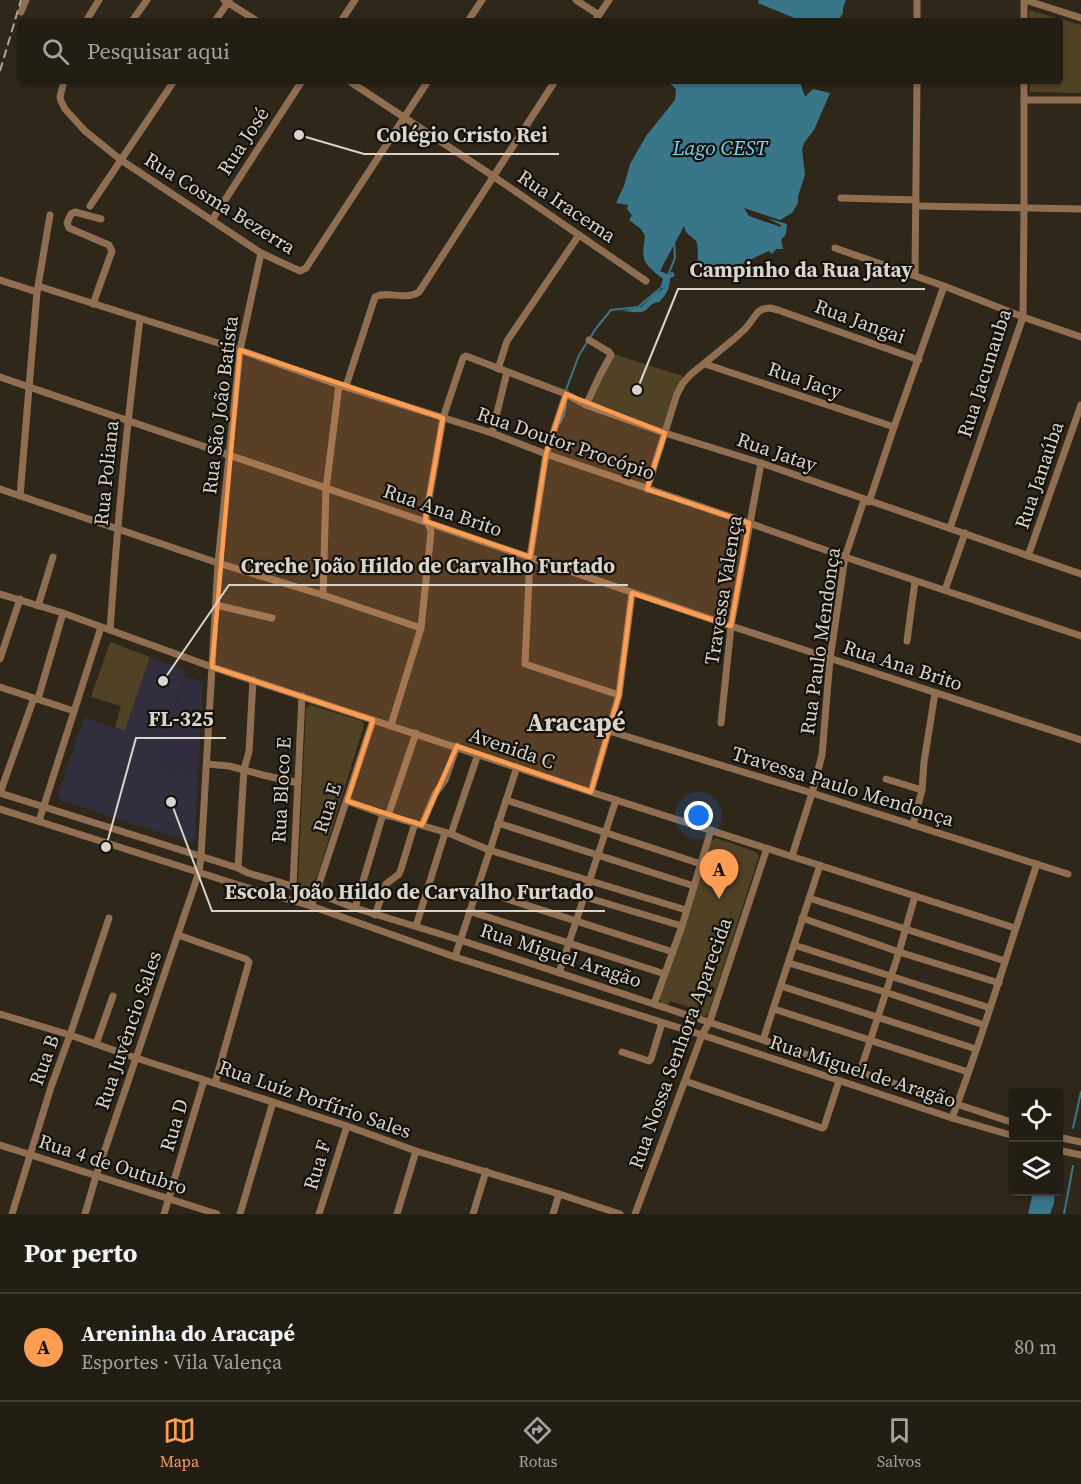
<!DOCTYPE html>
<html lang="pt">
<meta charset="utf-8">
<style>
:root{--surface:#231e14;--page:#2f2b22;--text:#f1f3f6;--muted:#a3a2a0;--line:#403c34;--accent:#fd9d54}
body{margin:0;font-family:"Source Serif 4",serif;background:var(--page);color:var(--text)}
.controls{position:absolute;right:18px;bottom:18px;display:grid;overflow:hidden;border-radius:6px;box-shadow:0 2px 4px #0004}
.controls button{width:54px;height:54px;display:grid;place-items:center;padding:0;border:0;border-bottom:2px solid var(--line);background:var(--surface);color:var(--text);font:30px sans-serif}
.you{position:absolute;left:699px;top:816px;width:21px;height:21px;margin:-15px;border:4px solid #fff;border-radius:50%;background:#1a73e8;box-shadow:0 0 0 9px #1a73e833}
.badge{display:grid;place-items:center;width:39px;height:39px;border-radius:50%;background:var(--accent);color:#111;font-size:20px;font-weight:700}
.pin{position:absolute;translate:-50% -50px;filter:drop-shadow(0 2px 3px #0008)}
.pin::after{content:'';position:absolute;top:32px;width:21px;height:18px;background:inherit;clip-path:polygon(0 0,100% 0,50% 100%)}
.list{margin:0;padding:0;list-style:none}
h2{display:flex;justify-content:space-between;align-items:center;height:78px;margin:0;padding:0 24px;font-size:26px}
h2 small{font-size:20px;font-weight:400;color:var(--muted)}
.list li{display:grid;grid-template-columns:39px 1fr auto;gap:18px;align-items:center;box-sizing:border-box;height:108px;padding:0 24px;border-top:2px solid var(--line)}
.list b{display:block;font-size:22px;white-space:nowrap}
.list p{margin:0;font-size:20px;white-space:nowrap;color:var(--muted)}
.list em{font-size:20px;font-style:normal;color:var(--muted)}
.icon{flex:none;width:33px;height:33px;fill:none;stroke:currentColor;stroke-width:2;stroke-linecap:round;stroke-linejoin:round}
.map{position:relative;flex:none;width:1081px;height:1214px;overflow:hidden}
.search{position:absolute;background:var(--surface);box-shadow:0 2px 4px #0004;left:18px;right:18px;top:18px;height:66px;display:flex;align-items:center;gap:15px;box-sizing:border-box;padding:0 21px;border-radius:6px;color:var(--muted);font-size:22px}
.sheet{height:186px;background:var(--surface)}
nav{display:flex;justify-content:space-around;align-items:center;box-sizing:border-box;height:84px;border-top:2px solid var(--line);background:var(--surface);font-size:16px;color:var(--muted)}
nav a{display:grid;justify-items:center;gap:3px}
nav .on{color:var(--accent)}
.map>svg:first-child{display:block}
</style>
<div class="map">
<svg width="1081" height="1214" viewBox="0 0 1081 1214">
<rect width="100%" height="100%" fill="#2f281a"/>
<path fill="#312e3e" d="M150 657 186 671 156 763 198 777 195 839 192 843 60 800 58 794 84 717 125 731Z"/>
<path fill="#322d3e" d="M185 676 203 682 198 777 156 763Z"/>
<g fill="#4f4225">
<path d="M1029 10 1081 25V93L1030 92V81H1060V21H1029Z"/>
<path d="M613 354 683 376 664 430 588 404Z"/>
<path d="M110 642 150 657 125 731 115 727 121 706 91 697Z"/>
<path d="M310 705 362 721 364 725 318 874 310 887 306 888 301 887 298 882 306 708Z"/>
<path d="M716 838 756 852 759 856 708 1014 702 1017 697 1015V1010L670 1001 668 1005 662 1004 659 998 711 841Z"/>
</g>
<g fill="#39768a">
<path d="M759 0H846L843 8V13L838 21H802L758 3Z"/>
<path d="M669 81H802L801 85 805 97 813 89 830 93 814 130 804 143 802 149 805 175 798 196V203L792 213 780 220 744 208 749 216 781 227V225L767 218 787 224 786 234 781 240 783 249H776L772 254 769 251C743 261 728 279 698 266 697 260 699 246 696 241 690 234 687 237 684 226L660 271 669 275 671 272H673L675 276 670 278C670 289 666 295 659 302 649 303 650 309 642 312 636 313 628 311 622 311L641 307 656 293 663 289 661 285 663 279C643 262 641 263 645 236L641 229 629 220 632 215 627 209 628 205 616 203 624 186 630 164 646 136 675 100 676 89 668 82Z"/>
<path d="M1033 1192H1055L1054 1203 1050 1214H1028Z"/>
</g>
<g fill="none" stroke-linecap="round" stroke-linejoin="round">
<g stroke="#39768a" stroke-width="2">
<path d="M668 275 675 258 674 240"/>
<path d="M566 390 579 355 597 327 611 310 638 307 663 286"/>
<path d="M560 423 564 415 566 403"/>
<path d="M1073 1128 1081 1092"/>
<path d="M1064 1214 1073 1166"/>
</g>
<g stroke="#8f6e51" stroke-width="7">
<path d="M224 0 257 21"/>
<path d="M576 0 599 15"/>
<path d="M1025 0 1081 18"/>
<path d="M21 12 26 0"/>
<path d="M86 21 99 0"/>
<path d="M132 21 147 0"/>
<path d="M215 21 229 1"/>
<path d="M341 21 355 0"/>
<path d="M468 21 482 0"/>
<path d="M595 21 609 0"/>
<path d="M917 21V0"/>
<path d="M1024 21V0"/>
<path d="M64 81 60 97 61 101 65 109 85 131 121 160 261 253 300 271 306 268 428 81"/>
<path d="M349 81 493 176 646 281"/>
<path d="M1024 100H1081"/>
<path d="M841 198 916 200"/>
<path d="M90 206 174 81"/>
<path d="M916 206 1081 209"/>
<path d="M212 220 302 81"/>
<path d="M835 248 944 286 1023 317 1081 337"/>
<path d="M915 275 917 81"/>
<path d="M0 280 37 292"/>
<path d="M38 286 240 350 339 385 492 433 546 454 749 523 845 557 1081 636"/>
<path d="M93 304 112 251 109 245 69 228 67 223 71 214 75 212 101 219"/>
<path d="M705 364 894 427"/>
<path d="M498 369 507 341 579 235"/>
<path d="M0 377 731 626 1081 740"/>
<path d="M346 386 375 297C388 290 405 301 419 292L555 81"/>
<path d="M566 394 546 454 530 557 525 664 619 695"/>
<path d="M586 405 600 375 611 355 609 352 589 340"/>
<path d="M492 433 507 372"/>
<path d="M0 489 218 563 323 595 421 628"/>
<path d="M647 489 677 394 683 383 690 375 734 339 746 328 758 312 763 309 770 308 778 310 919 360"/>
<path d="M20 496 37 292 50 215"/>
<path d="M869 502 894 427 944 286"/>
<path d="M950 528 1023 317 1024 208V81"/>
<path d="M1028 556 1081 405"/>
<path d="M945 590 965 533"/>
<path d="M0 594 63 613 212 667 591 792 1015 928"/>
<path d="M323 595 326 489 339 385"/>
<path d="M216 605 272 618"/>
<path d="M38 606 53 557"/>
<path d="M110 630C117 526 127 423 140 319"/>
<path d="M907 641 915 581"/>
<path d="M0 659 20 599"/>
<path d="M0 687 74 711"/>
<path d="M38 699 63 613"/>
<path d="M721 723 731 626 761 463"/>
<path d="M391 725 421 628 431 532 426 516 443 418 463 358 466 356 566 394 586 405 665 433 761 463 1081 574"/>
<path d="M609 731 812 793 1068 874"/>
<path d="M207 764 229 766 263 775 298 783"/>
<path d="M886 779 922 790"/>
<path d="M591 792 619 695 632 593"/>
<path d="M0 793 238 868 248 873 316 893 355 908 460 940 1014 1123"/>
<path d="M0 793 34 698"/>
<path d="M506 800 701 864"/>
<path d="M347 801 383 814 451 834 489 850 686 910"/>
<path d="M0 809 245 887 311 906 455 957 702 1035 952 1118 1014 1136"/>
<path d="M388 816 416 733"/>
<path d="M39 821 101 627"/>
<path d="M498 823 694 886"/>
<path d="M422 825 435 794 445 780 457 746"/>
<path d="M913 825 922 790 924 762 935 693"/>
<path d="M451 834 478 754"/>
<path d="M792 856 812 793 822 755 830 659 845 557 864 500"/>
<path d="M238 868 244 769 249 752 253 680"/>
<path d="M293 886 302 696"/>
<path d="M476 889 673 952"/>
<path d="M585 897 682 926"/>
<path d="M809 898 1005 961"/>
<path d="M311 906 316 893 373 720"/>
<path d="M355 908 383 814"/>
<path d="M469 911 665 974"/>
<path d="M375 915 386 884 399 874 401 869 415 823"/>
<path d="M802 918 899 952 999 983"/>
<path d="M416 926 445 833"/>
<path d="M178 935 246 959 249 962 215 1083"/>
<path d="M794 945 990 1008"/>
<path d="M455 957 517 767"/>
<path d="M789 963 885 992 984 1025"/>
<path d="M559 973 616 800"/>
<path d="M781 986 976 1049"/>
<path d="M654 1004 682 926 711 830"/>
<path d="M774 1009 968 1072"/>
<path d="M0 1014 70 1035 136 1058 347 1126 416 1151 559 1194 620 1214"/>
<path d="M763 1040 820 865"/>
<path d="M96 1044 113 996"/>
<path d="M622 1052 649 1061 651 1059 662 1023"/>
<path d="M860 1072 899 952 915 896"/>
<path d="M685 1081 822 1128 824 1127 839 1081"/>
<path d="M952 1118C984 1034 1008 949 1037 864"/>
<path d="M1058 1137 1081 1142"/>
<path d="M0 1145 217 1214"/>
<path d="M1058 1150 1081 1155"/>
<path d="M12 1214 51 1087 70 1035 109 918"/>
<path d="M85 1214 96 1176 199 872 201 857 218 563 240 350 261 253"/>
<path d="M164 1214 204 1080"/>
<path d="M240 1214 273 1102"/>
<path d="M319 1214 347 1126"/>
<path d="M397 1214 416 1151"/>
<path d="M473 1214 486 1171"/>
<path d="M553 1214 559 1194"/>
<path d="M635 1214 702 1035 710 1021 767 848"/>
</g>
<path stroke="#aba79c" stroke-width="2" stroke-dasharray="9 4.5" stroke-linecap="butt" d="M0 71 21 0"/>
</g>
<path fill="#fd9d54" fill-opacity="0.2" stroke="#fd9d54" stroke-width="4.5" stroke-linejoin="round" d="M240 350 443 418 425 521 530 557 546 454 566 394 665 433 647 489 749 523 731 626 632 593 619 695 591 792 457 746 422 825 347 801 373 720 212 667Z"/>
<g text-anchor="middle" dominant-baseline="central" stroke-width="4.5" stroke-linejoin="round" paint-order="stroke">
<g font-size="20" fill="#d9d5cc" stroke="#14110b">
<text transform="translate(243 141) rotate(-57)">Rua José</text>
<text transform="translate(220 203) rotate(32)">Rua Cosma Bezerra</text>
<text transform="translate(567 206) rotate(34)">Rua Iracema</text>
<text transform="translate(860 321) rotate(20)">Rua Jangai</text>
<text transform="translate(984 373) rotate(-72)">Rua Jacunauba</text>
<text transform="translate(805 380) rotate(19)">Rua Jacy</text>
<text transform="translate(220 405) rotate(-83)">Rua São João Batista</text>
<text transform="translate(566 443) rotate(19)">Rua Doutor Procópio</text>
<text transform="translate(777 452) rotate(19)">Rua Jatay</text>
<text transform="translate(106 473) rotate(-84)">Rua Poliana</text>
<text transform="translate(1039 475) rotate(-71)">Rua Janaúba</text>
<text transform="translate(443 510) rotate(19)">Rua Ana Brito</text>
<text transform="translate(723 590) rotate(-81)">Travessa Valença</text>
<text transform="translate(820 641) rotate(-82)">Rua Paulo Mendonça</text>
<text transform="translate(903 665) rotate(18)">Rua Ana Brito</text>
<text transform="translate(512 748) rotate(19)">Avenida C</text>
<text transform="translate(843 786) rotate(17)">Travessa Paulo Mendonça</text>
<text transform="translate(281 790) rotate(-87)">Rua Bloco E</text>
<text transform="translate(327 808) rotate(-72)">Rua E</text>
<text transform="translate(561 955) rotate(18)">Rua Miguel Aragão</text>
<text transform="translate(128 1030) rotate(-71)">Rua Juvêncio Sales</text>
<text transform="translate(680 1043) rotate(-70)">Rua Nossa Senhora Aparecida</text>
<text transform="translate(44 1060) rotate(-70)">Rua B</text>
<text transform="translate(863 1071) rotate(18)">Rua Miguel de Aragão</text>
<text transform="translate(315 1099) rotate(19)">Rua Luíz Porfírio Sales</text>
<text transform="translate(174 1125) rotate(-73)">Rua D</text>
<text transform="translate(113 1164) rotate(18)">Rua 4 de Outubro</text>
<text transform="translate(317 1165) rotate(-73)">Rua F</text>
</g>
<g font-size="21" font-style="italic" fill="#73d3f3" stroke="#14110b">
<text x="720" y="147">Lago CEST</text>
</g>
<g font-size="26" font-weight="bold" fill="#d9d5cc" stroke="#14110b">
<text x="576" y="722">Aracapé</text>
</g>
</g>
<path fill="none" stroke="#d9d5cc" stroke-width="2" d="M299 135L364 154H559M637 390L678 289H925M163 681L229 585H628M106 847L136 738H226M171 802L212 911H605"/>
<g fill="#d9d5cc" stroke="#14110b" stroke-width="2">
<circle cx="299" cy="135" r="6"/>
<circle cx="637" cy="390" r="6"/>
<circle cx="163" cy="681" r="6"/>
<circle cx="106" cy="847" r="6"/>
<circle cx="171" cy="802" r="6"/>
</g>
<g font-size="21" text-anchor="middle" font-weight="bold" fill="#d9d5cc" stroke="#14110b" stroke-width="4.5" stroke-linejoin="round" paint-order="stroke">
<text x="462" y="142">Colégio Cristo Rei</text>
<text x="801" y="277">Campinho da Rua Jatay</text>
<text x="428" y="573">Creche João Hildo de Carvalho Furtado</text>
<text x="181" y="726">FL-325</text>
<text x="409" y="899">Escola João Hildo de Carvalho Furtado</text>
</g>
</svg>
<div class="controls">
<button><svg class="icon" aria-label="locate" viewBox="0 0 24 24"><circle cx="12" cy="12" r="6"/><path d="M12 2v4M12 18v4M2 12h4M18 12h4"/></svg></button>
<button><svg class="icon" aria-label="layers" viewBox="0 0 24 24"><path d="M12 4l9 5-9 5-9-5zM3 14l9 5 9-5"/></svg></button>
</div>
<div class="you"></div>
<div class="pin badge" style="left:719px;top:899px">A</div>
<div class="search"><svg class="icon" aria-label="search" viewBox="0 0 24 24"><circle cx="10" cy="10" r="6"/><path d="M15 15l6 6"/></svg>Pesquisar aqui</div>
</div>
<section class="sheet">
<h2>Por perto<small></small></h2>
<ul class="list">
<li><span class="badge">A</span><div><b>Areninha do Aracapé</b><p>Esportes · Vila Valença</p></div><em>80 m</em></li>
</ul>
</section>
<nav>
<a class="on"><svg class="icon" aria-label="map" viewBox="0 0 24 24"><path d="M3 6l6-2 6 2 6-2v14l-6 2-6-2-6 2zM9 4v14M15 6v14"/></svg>Mapa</a>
<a><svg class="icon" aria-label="directions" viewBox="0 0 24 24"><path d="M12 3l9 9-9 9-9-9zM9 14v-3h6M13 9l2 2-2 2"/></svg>Rotas</a>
<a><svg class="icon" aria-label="saved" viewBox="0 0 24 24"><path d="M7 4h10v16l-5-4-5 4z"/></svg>Salvos</a>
</nav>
